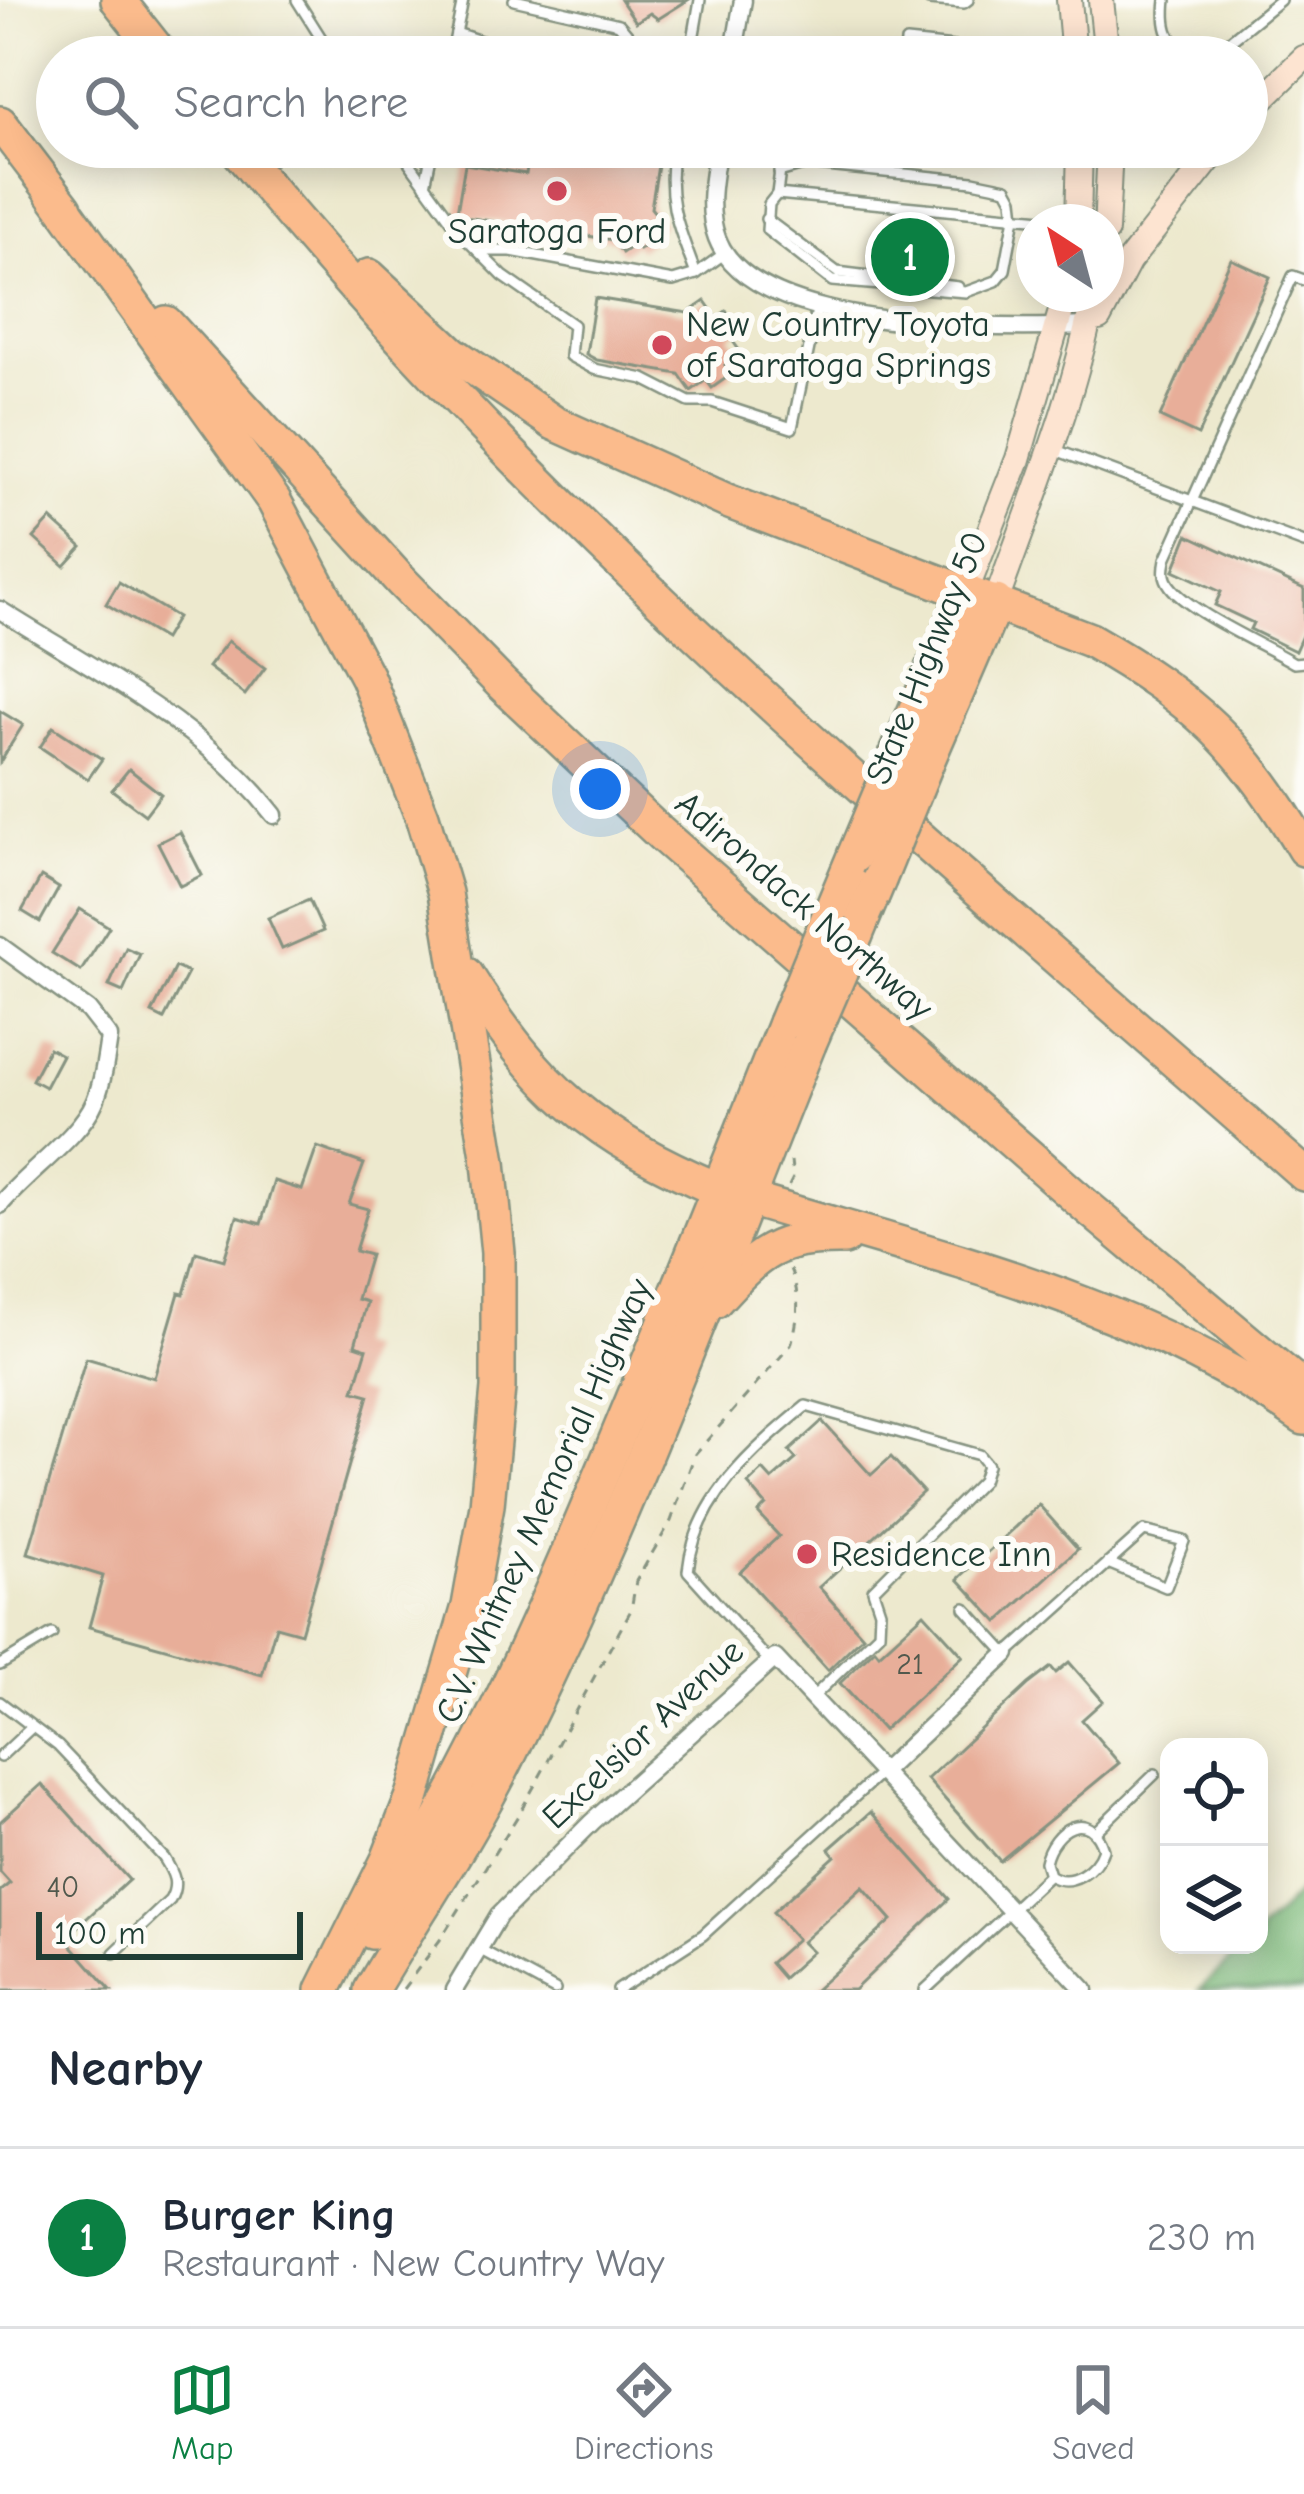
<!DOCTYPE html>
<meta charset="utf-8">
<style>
:root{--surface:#fff;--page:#f2f2f3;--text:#1f2937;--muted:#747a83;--line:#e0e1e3;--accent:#0b8043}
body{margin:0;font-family:"Comic Neue",sans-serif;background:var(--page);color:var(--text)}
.controls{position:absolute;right:36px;bottom:36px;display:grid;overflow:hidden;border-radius:24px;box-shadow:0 6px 30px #0003}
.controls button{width:108px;height:108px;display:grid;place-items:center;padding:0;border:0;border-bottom:3px solid var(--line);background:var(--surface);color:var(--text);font:60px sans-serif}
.compass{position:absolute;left:1016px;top:204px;width:108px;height:108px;border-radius:50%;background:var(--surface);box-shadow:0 6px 30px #0003;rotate:324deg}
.scale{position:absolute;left:36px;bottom:30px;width:267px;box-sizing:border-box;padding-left:12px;border:6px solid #1f3d34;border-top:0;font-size:33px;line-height:42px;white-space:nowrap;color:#1f3d34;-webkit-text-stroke:9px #fdfcf7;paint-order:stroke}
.you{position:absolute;left:600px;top:789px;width:42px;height:42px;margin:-30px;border:9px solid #fff;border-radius:50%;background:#1a73e8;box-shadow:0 0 0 18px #1a73e833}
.badge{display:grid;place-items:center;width:78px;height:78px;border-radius:50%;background:var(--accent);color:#fff;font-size:39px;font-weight:700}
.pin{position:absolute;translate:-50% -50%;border:6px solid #fff;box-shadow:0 3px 12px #0006}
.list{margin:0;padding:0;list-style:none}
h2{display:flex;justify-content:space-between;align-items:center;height:156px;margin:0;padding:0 48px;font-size:51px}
h2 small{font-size:39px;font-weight:400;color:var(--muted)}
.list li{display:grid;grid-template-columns:78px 1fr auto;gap:36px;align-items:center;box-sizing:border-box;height:180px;padding:0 48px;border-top:3px solid var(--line)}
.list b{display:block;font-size:45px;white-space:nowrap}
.list p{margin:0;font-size:39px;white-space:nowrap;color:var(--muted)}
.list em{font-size:39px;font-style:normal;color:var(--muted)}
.icon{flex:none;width:66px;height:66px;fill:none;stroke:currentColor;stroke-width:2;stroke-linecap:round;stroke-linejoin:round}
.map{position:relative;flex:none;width:1304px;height:1990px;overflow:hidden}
.search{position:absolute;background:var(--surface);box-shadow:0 6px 30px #0003;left:36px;right:36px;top:36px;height:132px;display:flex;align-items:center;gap:30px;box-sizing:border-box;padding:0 42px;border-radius:66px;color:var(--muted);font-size:45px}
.sheet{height:336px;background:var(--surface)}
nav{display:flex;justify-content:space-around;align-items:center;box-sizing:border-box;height:168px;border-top:3px solid var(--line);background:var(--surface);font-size:33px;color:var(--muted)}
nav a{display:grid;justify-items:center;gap:6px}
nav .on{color:var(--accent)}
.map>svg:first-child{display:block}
</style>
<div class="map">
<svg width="1304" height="1990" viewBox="0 0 1304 1990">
<rect width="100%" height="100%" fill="#fdfcf7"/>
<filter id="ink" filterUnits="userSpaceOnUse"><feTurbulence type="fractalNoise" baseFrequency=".00833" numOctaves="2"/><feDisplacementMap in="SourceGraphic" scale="24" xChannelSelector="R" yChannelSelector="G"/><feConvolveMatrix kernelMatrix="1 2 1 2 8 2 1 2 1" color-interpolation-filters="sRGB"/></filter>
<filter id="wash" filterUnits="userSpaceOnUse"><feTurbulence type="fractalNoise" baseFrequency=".004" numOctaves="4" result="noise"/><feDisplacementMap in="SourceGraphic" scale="48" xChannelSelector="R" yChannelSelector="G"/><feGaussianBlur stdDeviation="2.7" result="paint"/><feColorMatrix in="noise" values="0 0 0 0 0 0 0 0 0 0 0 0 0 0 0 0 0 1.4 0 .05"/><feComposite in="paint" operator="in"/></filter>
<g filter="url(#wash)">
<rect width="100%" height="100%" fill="#ede9ce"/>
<path fill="#7dba7a" stroke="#4e7c57" stroke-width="3" d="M1304 1888V1990H1199L1246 1945H1259V1932Z"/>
<g id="blocks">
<g fill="#e8ae99">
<path d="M621 0H688L658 19 650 13 636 22Z"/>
<path d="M530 147H661L651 208 664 224 655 231 653 240 639 250 635 244 622 253 613 240 459 216 457 212 465 164 526 174Z"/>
<path d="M916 241 942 243 939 276 879 268 881 242 915 245Z"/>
<path d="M1231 259 1270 277 1198 435 1160 417Z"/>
<path d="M595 298 688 313 705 301 717 318 726 311 740 330 730 337 741 353 725 365 732 374 712 388 706 380 691 391 679 374 597 360 586 354Z"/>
<path d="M51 519 82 547 65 566 34 538Z"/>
<path d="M1188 535 1304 589V631L1295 651 1250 629 1253 623 1215 605 1221 592 1174 570Z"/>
<path d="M119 582 177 617 164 639 106 604Z"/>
<path d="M228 641 265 668 245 695 208 667Z"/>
<path d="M0 711 23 725 0 762Z"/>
<path d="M53 727 102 759 88 779 40 747Z"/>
<path d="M129 769 161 794 145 815 112 790Z"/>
<path d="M180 832 202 875 180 886 158 843Z"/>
<path d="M41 877 59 888 40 922 22 911Z"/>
<path d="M309 900 323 931 282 949 268 918Z"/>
<path d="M80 909 109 927 81 971 52 953Z"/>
<path d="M126 948 140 954 123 992 109 986Z"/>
<path d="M175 967 188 973 164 1019 152 1013Z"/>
<path d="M49 1048 62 1055 45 1087 32 1080Z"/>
<path d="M317 1147 364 1164 349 1204 368 1209 355 1251 370 1255 357 1299 367 1302 355 1345 367 1349 354 1391 369 1395 301 1633 276 1626 262 1675 89 1627 103 1576 28 1553 86 1358 154 1378 179 1293 184 1294 196 1252 224 1260 237 1217 261 1224 274 1181 302 1190Z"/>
<path d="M822 1421 871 1475 891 1457 923 1492 819 1587 863 1636 828 1670 740 1572 779 1536 758 1513 766 1505 748 1484 763 1470 772 1480 796 1459 789 1451Z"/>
<path d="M1039 1505 1078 1549 998 1622 958 1579Z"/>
<path d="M924 1613 963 1656 883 1730 840 1683 875 1649 879 1654Z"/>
<path d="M1069 1662 1103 1701 1082 1720 1119 1763 1000 1861 927 1779 1029 1684 1051 1667 1056 1673Z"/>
<path d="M42 1784 129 1880 65 1938 111 1990H0V1891L10 1883 0 1872V1822Z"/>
<path d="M871 1812 949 1899 854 1990H815L892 1920 863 1887 802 1942 812 1952 783 1978 770 1963 797 1939 773 1912 835 1856 829 1849Z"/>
</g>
</g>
</g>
<g filter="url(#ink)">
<use href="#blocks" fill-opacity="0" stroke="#869381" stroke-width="3"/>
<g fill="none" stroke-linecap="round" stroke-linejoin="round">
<defs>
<g id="lane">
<path d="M297 0 333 57"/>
<path d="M514 0 619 24 629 36 627 57"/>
<path d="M929 0 964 3 968 0"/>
<path d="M1166 0C1162 33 1170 47 1201 57"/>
<path d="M456 33 517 53 545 57"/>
<path d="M736 43 794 50 793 57"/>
<path d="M794 50 835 57"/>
<path d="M451 57 463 0"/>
<path d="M690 57 700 0"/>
<path d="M904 57 906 42 973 49 974 57"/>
<path d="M1210 57 1280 0"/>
<path d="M398 147 462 235 503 276 573 325 570 356 594 369 644 379 689 402H712L792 428 818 305"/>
<path d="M674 147C665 198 678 227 696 274L725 253"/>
<path d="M783 147 777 194 1074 222"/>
<path d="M928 147H957"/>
<path d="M425 185 433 147"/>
<path d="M777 194 769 204 767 230 832 281 966 292 996 281 1005 270 1015 217 1013 199 1007 188 973 181 807 164 779 172"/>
<path d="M766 219 837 272 958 287"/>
<path d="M478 251H511L673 281 696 274"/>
<path d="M1304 280 1293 276 1166 559C1164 569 1163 577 1170 586 1189 612 1264 645 1294 663L1304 662"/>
<path d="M1053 449 1304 543"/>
<path d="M965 1608 1007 1654 1144 1531 1184 1541 1166 1587 1108 1563"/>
<path d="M770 1662 688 1571C695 1499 753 1450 806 1406L979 1455 987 1465 982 1481 873 1590 880 1611 879 1633 812 1698"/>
<path d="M0 1665 52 1634"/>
<path d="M0 1702 58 1746 164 1858C174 1874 179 1884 170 1900L114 1953"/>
<path d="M0 1757 32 1727"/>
<path d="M1095 1832 1155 1774"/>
<path d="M479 1949 555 1990"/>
<path d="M618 1990 703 1935 882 1772"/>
<path d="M925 1990 1049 1875 1045 1862C1052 1829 1090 1806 1103 1849 1096 1870 1070 1889 1049 1875"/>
</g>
<g id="street">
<path d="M733 57 743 0"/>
<path d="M718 147C713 177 706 209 717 238 754 335 1002 329 1088 326"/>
<path d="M0 610C96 671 203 724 274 815"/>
<path d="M0 946 88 1010 109 1037C106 1058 103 1081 95 1101 80 1137 27 1172 0 1205"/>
<path d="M882 1772 1007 1654"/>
<path d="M454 1990 499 1915 592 1822 775 1658 1085 1990"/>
</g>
<g id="secondary">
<path d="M1069 0 1074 57"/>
<path d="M1101 0 1107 57"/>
<path d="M1247 114 1304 58"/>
<path d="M1078 222 1080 147"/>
<path d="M1106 231 1110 147"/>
<path d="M1099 318 1129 261 1219 147"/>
<path d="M966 591 1018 459 1066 294"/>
<path d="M996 602C1032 499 1074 401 1094 294"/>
</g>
<g id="highway">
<path d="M118 0 163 57"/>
<path d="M0 123 65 208"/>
<path d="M235 147C547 532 934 848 1304 1174"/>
<path d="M52 192 274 501 367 677 422 816 445 893 489 1162 498 1253V1388L487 1505 469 1606 413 1796 388 1860 323 1990"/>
<path d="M369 276 452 353 554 423 727 501 1090 640C1195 700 1242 744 1304 849"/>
<path d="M166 323 401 581 501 683 661 834 1086 1206 1304 1389"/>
<path d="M901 744 966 591"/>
<path d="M927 762 996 602"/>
<path d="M831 911 854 856"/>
<path d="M856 935 879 880"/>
<path d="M466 974C539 1090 593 1136 719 1190 917 1252 1132 1296 1304 1418"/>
<path d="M715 1301C759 1252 776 1237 844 1238"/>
<path d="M372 1932C475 1773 549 1602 621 1428 677 1294 731 1159 785 1023"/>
<path d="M371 1990C415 1915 466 1841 505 1763 623 1531 712 1285 809 1044"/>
</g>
</defs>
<use href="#lane" stroke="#869381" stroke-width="14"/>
<use href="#street" stroke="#869381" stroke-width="21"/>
<use href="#secondary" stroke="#869381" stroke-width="28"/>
<use href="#highway" stroke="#869381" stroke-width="38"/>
<g stroke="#869381" stroke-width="3" stroke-dasharray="9 9" stroke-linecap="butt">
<path d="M789 1186 793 1178 791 1161"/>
<path d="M403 1989 440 1940 519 1814 631 1610 636 1581 671 1521 695 1454 791 1345C799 1318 801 1295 790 1269"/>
</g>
<use href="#lane" stroke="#fff" stroke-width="9"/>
<use href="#street" stroke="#fff" stroke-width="16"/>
<use href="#secondary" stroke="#fde4d1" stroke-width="24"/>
<use href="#highway" stroke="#fbbb8c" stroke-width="33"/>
<defs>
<g id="highway-bridge">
<path d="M854 856 901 744"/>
<path d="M879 880 927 762"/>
<path d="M785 1023 831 911"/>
<path d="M809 1044 856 935"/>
</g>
</defs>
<use href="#highway-bridge" stroke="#869381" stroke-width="38" stroke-linecap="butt"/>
<path stroke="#869381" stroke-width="3" stroke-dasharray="9 9" stroke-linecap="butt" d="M880 921 888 903"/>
<use href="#highway-bridge" stroke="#fbbb8c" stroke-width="33"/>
</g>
</g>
<g fill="#d1495b" stroke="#fdfcf7" stroke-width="4.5">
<circle cx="557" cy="191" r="12"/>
<circle cx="662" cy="345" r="12"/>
<circle cx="807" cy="1554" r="12"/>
</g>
<g text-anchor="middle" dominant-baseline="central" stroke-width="12" stroke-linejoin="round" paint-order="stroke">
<g font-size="30" fill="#51594d">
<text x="910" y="1664">21</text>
<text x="63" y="1887">40</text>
</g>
<g font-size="36" fill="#1f3d34" stroke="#fdfcf7" text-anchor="start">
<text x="557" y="231" text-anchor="middle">Saratoga Ford</text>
<text x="686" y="324">New Country Toyota<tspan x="686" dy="41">of Saratoga Springs</tspan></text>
<text x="831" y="1554">Residence Inn</text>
</g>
<g font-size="36" fill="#1f3d34" stroke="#fdfcf7">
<text transform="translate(927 658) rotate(-68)">State Highway 50</text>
<text transform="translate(804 906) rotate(41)">Adirondack Northway</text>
<text transform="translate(544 1501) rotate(-66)">C.V. Whitney Memorial Highway</text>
<text transform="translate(643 1734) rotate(-43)">Excelsior Avenue</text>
</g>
</g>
</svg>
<div class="controls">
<button><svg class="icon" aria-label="locate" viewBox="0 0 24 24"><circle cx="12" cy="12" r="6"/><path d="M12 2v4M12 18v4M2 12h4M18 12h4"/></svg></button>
<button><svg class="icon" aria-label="layers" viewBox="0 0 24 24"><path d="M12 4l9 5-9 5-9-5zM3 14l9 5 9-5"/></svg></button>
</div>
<svg class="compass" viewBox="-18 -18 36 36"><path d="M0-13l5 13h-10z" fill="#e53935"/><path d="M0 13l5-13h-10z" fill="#747a83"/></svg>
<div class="scale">100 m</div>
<div class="you"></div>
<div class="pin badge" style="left:910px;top:257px">1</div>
<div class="search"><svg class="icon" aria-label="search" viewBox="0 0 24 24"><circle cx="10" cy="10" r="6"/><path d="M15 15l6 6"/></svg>Search here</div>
</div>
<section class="sheet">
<h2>Nearby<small></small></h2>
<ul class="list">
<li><span class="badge">1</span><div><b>Burger King</b><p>Restaurant · New Country Way</p></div><em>230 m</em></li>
</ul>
</section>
<nav>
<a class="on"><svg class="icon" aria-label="map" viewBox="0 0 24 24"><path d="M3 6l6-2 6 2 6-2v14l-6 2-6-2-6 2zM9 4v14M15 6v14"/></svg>Map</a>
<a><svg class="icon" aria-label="directions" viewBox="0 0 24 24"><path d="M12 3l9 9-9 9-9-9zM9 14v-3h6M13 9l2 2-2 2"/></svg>Directions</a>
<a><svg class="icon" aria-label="saved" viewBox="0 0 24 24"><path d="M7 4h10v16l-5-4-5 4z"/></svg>Saved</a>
</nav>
